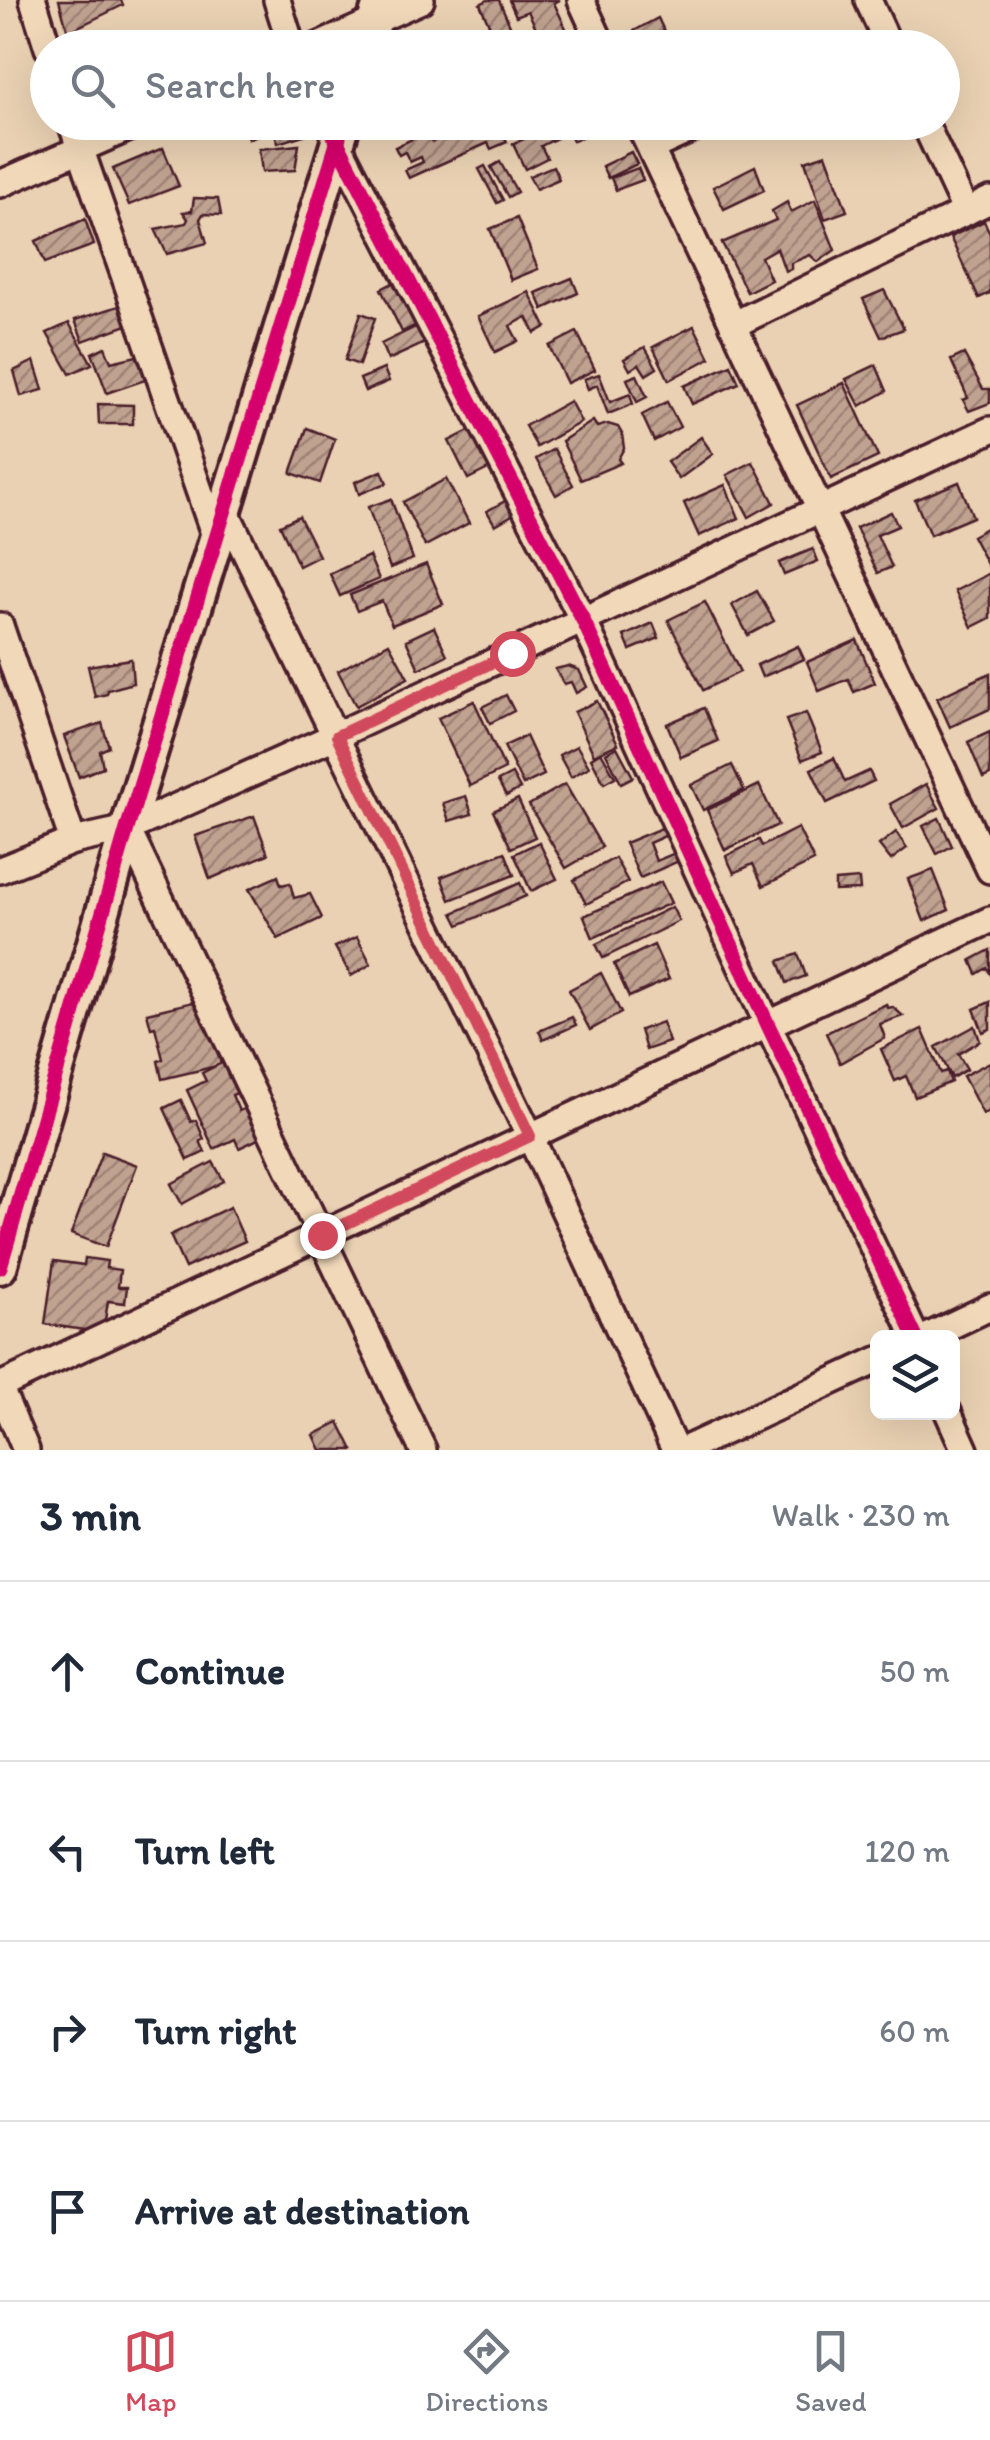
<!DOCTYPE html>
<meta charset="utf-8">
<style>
:root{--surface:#fff;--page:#f6f6f7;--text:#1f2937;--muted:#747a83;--line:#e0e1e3;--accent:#d1495b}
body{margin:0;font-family:Itim,sans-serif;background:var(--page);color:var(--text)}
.controls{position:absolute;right:30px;bottom:30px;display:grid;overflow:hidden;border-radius:15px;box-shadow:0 10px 40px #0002}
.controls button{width:90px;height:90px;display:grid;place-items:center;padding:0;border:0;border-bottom:2px solid var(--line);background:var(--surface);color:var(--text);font:50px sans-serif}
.stop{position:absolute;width:30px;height:30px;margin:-22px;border:8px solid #d1495b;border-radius:50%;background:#fff}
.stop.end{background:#d1495b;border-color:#fff;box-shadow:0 2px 10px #0008}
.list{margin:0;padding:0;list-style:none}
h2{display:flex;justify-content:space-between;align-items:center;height:130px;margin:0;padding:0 40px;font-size:42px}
h2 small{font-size:32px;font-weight:400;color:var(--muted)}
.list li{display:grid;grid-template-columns:65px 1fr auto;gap:30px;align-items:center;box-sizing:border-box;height:180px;padding:0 40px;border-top:2px solid var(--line)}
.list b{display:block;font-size:38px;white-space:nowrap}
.list em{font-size:32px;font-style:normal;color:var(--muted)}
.icon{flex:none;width:55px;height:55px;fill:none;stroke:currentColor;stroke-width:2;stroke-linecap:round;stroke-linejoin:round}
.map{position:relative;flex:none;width:990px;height:1450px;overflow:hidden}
.search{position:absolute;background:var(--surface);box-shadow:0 10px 40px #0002;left:30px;right:30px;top:30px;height:110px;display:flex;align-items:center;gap:25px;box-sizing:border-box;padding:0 35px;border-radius:55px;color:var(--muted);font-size:38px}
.sheet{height:850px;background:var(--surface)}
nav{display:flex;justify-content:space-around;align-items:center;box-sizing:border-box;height:140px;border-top:2px solid var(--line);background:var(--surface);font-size:28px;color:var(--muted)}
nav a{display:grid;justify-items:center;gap:5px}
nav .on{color:var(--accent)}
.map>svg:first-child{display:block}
</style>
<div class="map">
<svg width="990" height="1450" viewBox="0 0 990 1450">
<defs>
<pattern id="building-hatch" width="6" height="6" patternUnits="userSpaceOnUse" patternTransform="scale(2.5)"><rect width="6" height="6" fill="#c0a290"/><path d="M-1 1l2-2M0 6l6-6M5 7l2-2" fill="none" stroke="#9e8376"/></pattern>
</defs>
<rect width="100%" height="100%" fill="#ead1b3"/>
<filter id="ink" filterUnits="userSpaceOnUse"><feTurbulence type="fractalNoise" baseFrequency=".01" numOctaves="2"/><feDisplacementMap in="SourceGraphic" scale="20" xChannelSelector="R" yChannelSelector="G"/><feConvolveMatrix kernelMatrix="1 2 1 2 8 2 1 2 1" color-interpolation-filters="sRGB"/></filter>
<g filter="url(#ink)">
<g fill="url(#building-hatch)" stroke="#4a1f2b" stroke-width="2.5">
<path d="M59 0H121L123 5 68 32Z"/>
<path d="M488 0H499L512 30 495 38 480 4Z"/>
<path d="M509 0H560L554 3 569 35 545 47 528 11 516 16Z"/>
<path d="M658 18 672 48H642L634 31Z"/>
<path d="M243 122H304L307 134 278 143 273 128 249 139Z"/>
<path d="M446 122 450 132 460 127 458 122H492L497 132 502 130 507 142 491 149 488 143 409 178 405 170 423 162 421 157 410 162 405 152 399 155 395 147 427 132 432 142 443 137 438 125Z"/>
<path d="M565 122H610L611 124 573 141Z"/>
<path d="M556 124 561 136 541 146 547 158 525 169 513 144Z"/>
<path d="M299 145 295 170 262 172 259 149Z"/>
<path d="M163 148 179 186 129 205 113 169Z"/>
<path d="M631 152 637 164 608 178 602 166Z"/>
<path d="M826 154 847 211 825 219 805 161Z"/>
<path d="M500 162 517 192 508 197 491 167Z"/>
<path d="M485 166 503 200 497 203 479 169Z"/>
<path d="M553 166 559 179 536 189 529 176Z"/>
<path d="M755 166 764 190 724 209 713 187Z"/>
<path d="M638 168 643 180 616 190 611 178Z"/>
<path d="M194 198 218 199 221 215 203 214 200 219 207 243 167 254 155 229 186 223 188 219 183 212 192 211Z"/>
<path d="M815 200 835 250 818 262 810 255 791 263V269L785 271 777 248 761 257 771 280 747 292 722 243 776 220 772 211 787 202 791 212Z"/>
<path d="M517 218 538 269 511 280 490 229Z"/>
<path d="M85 219 94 245 45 263 36 241Z"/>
<path d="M984 221 990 233V293L979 298 950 237Z"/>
<path d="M572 278 578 293 543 309 536 293Z"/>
<path d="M399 280 420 323 402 332 381 289Z"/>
<path d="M884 290 904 329 881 337 863 299Z"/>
<path d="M529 292 546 327 535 333 527 317 510 326 518 341 495 352 478 316Z"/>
<path d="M122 305 127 325 83 341 75 320Z"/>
<path d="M361 313 375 318 359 365 345 360Z"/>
<path d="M69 323 92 364 70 374 47 333Z"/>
<path d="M422 324 429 341 388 360 381 344Z"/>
<path d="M694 326 710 358 669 380 653 347Z"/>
<path d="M577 332 595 370 567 383 549 346Z"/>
<path d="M105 347 111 362 141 355 148 379 107 393 92 353Z"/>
<path d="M645 347 657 368 646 375 639 364 630 370 624 359Z"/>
<path d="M964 354 983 389H990V403L969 411 963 400 968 398 951 360Z"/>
<path d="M34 361 43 390 21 396 14 371Z"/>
<path d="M731 365 739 383 692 404 684 386Z"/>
<path d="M876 365 887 391 860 406 846 379Z"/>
<path d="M384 369 389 381 365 391 360 379Z"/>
<path d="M599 374 610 402 630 394 633 404 608 414 597 385 588 389 584 379Z"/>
<path d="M637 375 647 397 637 402 627 379Z"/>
<path d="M844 383 878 457 831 479 797 405Z"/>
<path d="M570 401 581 422 537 447 525 426Z"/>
<path d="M667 402 680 427 654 441 642 415Z"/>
<path d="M98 404 133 405V424H99Z"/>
<path d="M593 421 597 427 608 424 618 427 622 434 624 448 618 459 621 463 581 480 562 441Z"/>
<path d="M307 428 335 439 320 483 291 473Z"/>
<path d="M473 429 492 467 468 479 449 441Z"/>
<path d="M701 437 713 454 679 479 667 462Z"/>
<path d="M554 449 573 485 556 495 536 459Z"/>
<path d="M753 462 774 503 749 517 727 475Z"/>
<path d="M382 471 387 483 359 494 355 482Z"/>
<path d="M446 479 469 523 425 546 403 502Z"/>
<path d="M959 482 973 517 930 535 915 500Z"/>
<path d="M725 485 739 518 699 536 684 503Z"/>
<path d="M391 499 413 559 390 568 368 507Z"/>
<path d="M507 500 514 514 495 525 487 511Z"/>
<path d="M891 512 898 526 877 535 892 567 878 573 856 528Z"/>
<path d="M299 516 319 556 299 566 280 525Z"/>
<path d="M988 527 990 565 988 566 972 536Z"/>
<path d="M813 549 818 561 784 575 779 563Z"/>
<path d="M369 556 379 579 340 596 330 574Z"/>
<path d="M426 564 443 604 392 625 382 601 357 611 350 595Z"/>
<path d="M990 573V618L972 627 955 591Z"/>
<path d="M757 591 774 621 748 635 732 605Z"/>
<path d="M705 602 740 672 703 690 668 620Z"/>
<path d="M653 623 659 638 630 650 624 636Z"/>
<path d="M434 627 447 655 419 669 406 640Z"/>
<path d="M857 640 875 683 854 692 848 679 819 691 807 662Z"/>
<path d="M389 643 408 678 356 706 338 671Z"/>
<path d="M798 646 804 659 762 677 757 665Z"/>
<path d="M131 659 133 683 108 690 107 694 95 697 88 666Z"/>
<path d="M568 666 579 670 587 687 576 693 571 682 564 684 555 669Z"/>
<path d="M990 673V709L950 727 937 698Z"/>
<path d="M506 695 514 711 490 723 482 707Z"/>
<path d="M474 701 505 769 470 786 438 718Z"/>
<path d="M597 701 618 744 594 755 574 712Z"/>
<path d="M704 708 718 741 681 757 667 724Z"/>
<path d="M806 713 822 752 802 760 786 720Z"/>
<path d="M102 723 109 747 100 751 103 767 79 777 64 736Z"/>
<path d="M990 732V775L983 778 968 742Z"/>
<path d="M526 736 544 775 523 785 504 746Z"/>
<path d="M577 746 589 767 571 777 559 755Z"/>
<path d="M617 747 633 777 621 783 606 753Z"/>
<path d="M601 752 615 777 604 783 591 758Z"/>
<path d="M834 758 845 782 869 771 874 781 827 803 811 769Z"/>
<path d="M732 765 744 790 703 810 691 785Z"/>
<path d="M512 774 520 789 506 796 498 781Z"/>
<path d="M565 784 602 847 566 868 529 805Z"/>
<path d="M926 784 939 808 903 828 890 804Z"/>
<path d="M759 785 778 825 725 850 707 810Z"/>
<path d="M466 796 472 814 449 821 443 803Z"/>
<path d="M518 799 535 837 511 848 493 811Z"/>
<path d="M254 816 268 854 210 879 195 836Z"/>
<path d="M939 818 952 846 937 854 923 826Z"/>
<path d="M664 827 667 835 649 843 656 861 675 853 679 861 640 878 625 843Z"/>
<path d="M798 828 814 861 763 886 753 864 734 873 726 856 759 840 762 846Z"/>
<path d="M896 832 907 848 891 860 879 845Z"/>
<path d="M539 842 557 879 531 891 514 854Z"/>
<path d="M505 852 514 875 450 900 441 877Z"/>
<path d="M615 858 628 882 586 904 574 880Z"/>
<path d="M933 870 949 910 924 921 908 879Z"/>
<path d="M278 876 281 885 290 883 294 898 310 894 322 918 278 939 249 889Z"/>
<path d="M859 879 860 890 835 891V881Z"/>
<path d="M661 882 671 903 593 938 584 916Z"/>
<path d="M520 883 526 896 459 925 453 913Z"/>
<path d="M672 907 679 921 603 958 596 944Z"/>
<path d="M357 937 371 964 351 976 335 947Z"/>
<path d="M654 945 669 979 629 997 614 964Z"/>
<path d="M990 950V973L987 968 977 974 971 960Z"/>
<path d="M798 954 806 976 787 983 779 961Z"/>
<path d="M601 973 621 1013 590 1030 569 990Z"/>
<path d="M206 999 221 1065 162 1079 158 1061 163 1059 155 1027 151 1028 147 1013Z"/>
<path d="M990 1002V1029L983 1032 974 1009Z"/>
<path d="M886 1004 887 1008 893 1007 903 1016 880 1024 885 1038 840 1063 826 1033Z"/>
<path d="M572 1017 576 1025 543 1040 539 1031Z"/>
<path d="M662 1022 669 1042 646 1050 640 1030Z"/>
<path d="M975 1026 980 1041 958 1054 967 1069 952 1078 936 1047Z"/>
<path d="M922 1029 941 1073 947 1071 951 1082 915 1097 906 1076 895 1081 881 1049Z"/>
<path d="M230 1059 244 1090 232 1095 239 1111 251 1105 265 1136 239 1148 235 1139 214 1149 187 1090 206 1081 202 1073Z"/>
<path d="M990 1062V1111L983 1114 963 1076Z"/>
<path d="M181 1100 191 1122 196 1120 204 1139 200 1141 205 1152 188 1160 164 1108Z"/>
<path d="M102 1152 137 1165 106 1247 71 1234Z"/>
<path d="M213 1162 224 1181 182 1204 171 1184Z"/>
<path d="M230 1207 245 1241 185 1268 170 1235Z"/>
<path d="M85 1258 107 1261 106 1268 120 1270 118 1287H127L125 1303 108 1301 103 1333 45 1324 54 1261 84 1265Z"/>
<path d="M339 1422 353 1450H321L314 1435Z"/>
</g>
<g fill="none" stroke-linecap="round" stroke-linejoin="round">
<defs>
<g id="minor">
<path d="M33 0 48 48"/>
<path d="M277 0 292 48"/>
<path d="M581 0 603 48"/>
<path d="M868 0 890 48"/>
<path d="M314 48 421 0"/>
<path d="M71 122 216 539"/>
<path d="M638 122 990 870"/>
<path d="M924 122 966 212"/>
<path d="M334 136 583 620 768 1025 916 1338"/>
<path d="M651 148 707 122"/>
<path d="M0 184 142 122"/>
<path d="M733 325 990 200"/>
<path d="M225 510 530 1136 675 1450"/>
<path d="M0 626 73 841"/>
<path d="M127 829 423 1450"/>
<path d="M0 870 73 841 127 829 337 735 990 430"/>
<path d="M925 1338 990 1307"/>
<path d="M0 1386 990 920"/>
<path d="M0 1389 26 1450"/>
<path d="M948 1412 965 1450"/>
<path d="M684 1450 878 1360"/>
</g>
<g id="tertiary">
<path d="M366 48 381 0"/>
<path d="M0 1267 127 829 344 122"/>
</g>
</defs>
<use href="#minor" stroke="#4a1f2b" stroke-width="32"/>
<use href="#tertiary" stroke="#4a1f2b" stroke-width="40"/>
<use href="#minor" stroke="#f1d8b9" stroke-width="25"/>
<use href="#tertiary" stroke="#f1d8b9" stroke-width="32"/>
<defs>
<g id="cycleway">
<path d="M327 122 583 620 768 1025 916 1338"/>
<path d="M0 1267 127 829 339 137"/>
</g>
</defs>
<use href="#cycleway" stroke="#f1d8b9" stroke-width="21"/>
<use href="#cycleway" stroke="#d6006c" stroke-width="15"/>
</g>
</g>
<g fill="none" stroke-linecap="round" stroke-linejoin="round" filter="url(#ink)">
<path stroke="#d1495b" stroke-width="12" d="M322 1235 530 1136 337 736 512 653"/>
</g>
</svg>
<div class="controls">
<button><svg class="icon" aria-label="layers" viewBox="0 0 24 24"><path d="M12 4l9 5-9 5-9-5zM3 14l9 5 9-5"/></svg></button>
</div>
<div class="stop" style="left:512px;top:653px"></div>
<div class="stop end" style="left:322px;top:1235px"></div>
<div class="search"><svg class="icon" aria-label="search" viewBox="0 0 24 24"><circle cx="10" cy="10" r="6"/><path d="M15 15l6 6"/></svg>Search here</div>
</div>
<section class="sheet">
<h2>3 min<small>Walk · 230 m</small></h2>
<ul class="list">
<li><svg class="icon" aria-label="ahead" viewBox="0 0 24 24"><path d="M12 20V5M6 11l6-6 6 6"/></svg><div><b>Continue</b></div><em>50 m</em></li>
<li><svg class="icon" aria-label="left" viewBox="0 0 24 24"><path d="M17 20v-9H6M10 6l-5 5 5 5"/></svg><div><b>Turn left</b></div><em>120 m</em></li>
<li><svg class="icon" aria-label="right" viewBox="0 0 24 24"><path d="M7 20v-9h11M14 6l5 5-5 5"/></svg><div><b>Turn right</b></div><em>60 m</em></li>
<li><svg class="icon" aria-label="arrive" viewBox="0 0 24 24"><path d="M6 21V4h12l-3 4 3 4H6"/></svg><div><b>Arrive at destination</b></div></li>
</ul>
</section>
<nav>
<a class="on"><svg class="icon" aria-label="map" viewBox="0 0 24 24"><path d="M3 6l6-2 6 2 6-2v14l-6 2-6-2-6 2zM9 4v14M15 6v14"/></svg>Map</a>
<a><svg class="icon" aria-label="directions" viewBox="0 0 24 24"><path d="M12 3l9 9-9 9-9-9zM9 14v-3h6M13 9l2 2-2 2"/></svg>Directions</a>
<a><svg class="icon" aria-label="saved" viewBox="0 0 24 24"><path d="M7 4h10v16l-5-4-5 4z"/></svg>Saved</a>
</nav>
